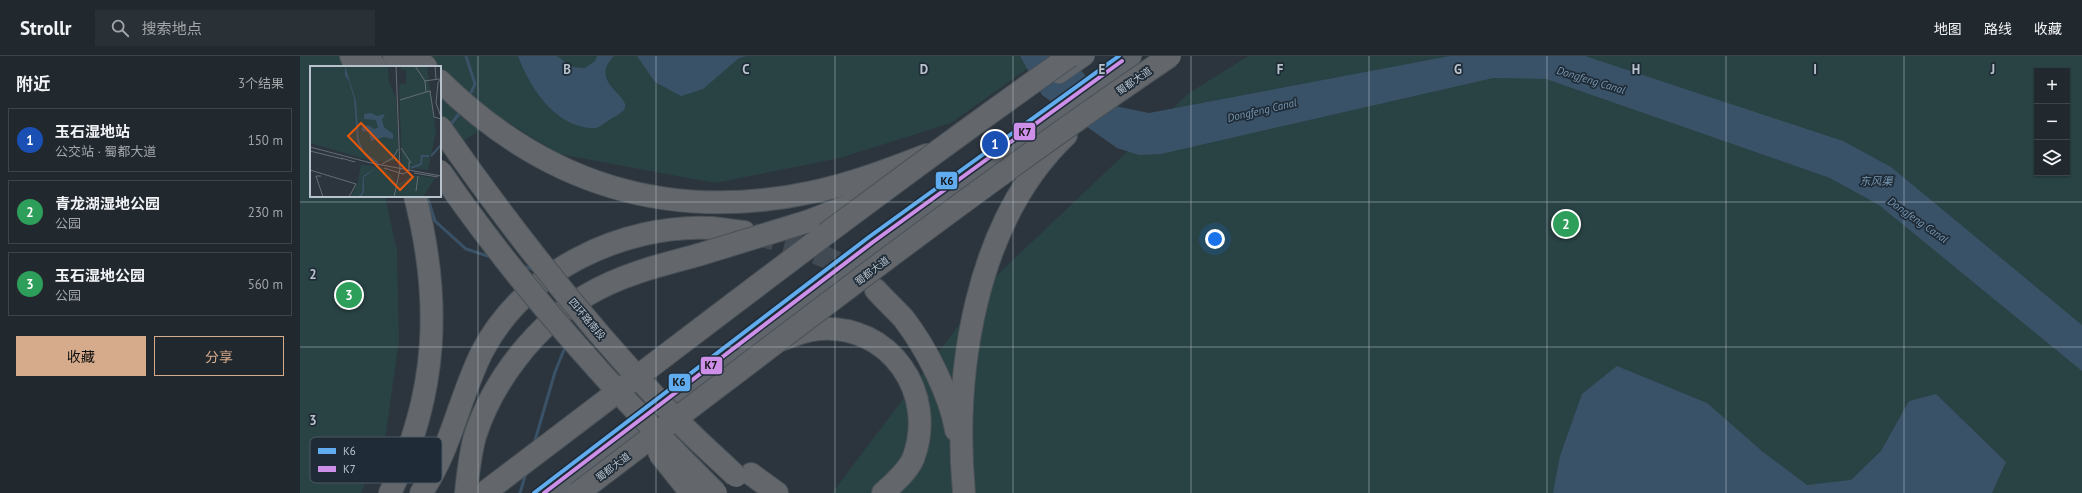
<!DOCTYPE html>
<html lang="zh">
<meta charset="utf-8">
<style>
:root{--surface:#21282e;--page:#293036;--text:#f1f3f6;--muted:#a2a6aa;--line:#3e444a;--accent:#d6ab8b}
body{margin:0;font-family:"PT Sans","Noto Sans SC",sans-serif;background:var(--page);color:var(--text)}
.controls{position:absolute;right:12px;top:12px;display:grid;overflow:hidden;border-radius:0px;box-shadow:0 1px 3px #0004}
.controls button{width:36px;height:36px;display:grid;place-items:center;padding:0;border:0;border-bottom:1px solid var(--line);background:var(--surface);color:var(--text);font:20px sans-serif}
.you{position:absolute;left:915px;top:183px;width:14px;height:14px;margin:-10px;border:3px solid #fff;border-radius:50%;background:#1a73e8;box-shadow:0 0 0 6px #1a73e833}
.badge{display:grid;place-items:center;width:26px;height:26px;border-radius:50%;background:var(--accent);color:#fff;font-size:13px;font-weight:700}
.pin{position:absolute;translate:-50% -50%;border:2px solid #fff;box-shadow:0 1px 4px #0006}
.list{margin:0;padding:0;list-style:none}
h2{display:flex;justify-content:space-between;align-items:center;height:52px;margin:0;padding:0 16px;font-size:17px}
h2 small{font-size:13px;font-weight:400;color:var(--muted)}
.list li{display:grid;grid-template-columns:26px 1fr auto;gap:12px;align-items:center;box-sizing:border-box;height:64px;margin:0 8px 8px;padding:0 8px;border:1px solid var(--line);border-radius:0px}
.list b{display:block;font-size:15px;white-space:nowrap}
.list p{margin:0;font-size:13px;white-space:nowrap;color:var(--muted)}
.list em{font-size:13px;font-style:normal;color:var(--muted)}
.actions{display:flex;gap:8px;padding:12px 16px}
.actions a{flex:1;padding:9px 0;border:1px solid var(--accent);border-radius:0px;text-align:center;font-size:14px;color:var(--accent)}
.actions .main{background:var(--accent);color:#111}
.icon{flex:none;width:22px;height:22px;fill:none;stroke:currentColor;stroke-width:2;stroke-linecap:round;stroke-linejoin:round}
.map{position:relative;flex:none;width:1782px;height:437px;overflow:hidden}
header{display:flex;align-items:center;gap:24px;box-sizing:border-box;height:56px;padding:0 20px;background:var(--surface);border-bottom:1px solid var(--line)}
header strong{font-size:19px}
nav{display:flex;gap:22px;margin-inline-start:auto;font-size:14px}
.search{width:280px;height:36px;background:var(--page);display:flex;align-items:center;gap:10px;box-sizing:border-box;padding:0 14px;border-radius:0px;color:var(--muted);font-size:15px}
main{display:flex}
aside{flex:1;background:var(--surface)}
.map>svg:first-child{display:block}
</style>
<header>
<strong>Strollr</strong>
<div class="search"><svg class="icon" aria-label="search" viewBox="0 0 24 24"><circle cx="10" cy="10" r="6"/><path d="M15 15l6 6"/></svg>搜索地点</div>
<nav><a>地图</a><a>路线</a><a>收藏</a></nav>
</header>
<main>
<aside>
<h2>附近<small>3个结果</small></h2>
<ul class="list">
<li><span class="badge" style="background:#1a4fb4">1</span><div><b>玉石湿地站</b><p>公交站 · 蜀都大道</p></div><em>150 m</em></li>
<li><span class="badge" style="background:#2e9e5b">2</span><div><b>青龙湖湿地公园</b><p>公园</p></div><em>230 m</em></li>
<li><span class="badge" style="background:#2e9e5b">3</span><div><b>玉石湿地公园</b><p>公园</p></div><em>560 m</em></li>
</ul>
<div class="actions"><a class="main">收藏</a><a>分享</a></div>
</aside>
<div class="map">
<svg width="1782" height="437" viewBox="0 0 1782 437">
<rect width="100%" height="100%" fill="#2c353d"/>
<g fill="#294243" fill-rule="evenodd">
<path d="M0 0H745L651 67 540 102 415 127 259 98 199 61 140 101V11H11V140H85L97 195 99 284 86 377 61 437H0Z"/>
<path d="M948 0H1782V437H532L696 220 889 37ZM1737 15H1767V117H1737Z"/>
</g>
<g fill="#3a5268">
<path d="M218 0H257L272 11 285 12 295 5 297 0H314C287 27 334 40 324 54 320 58 314 61 309 64 306 66 302 69 299 71 294 73 288 72 284 71 251 65 229 29 218 0Z"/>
<path d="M337 0H447L439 2 403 33 381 40 355 26Z"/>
<path d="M720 0H769L810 49 849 57 1150 0H1285L1543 85 1591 111 1782 269V315L1579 149 1530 122 1246 23 1193 22 861 98 839 99 817 92 742 39Z"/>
<path d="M1317 310 1407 347 1463 396 1507 429 1551 424 1581 395 1609 345 1636 338 1706 406 1692 437H1253L1260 400 1282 338Z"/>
</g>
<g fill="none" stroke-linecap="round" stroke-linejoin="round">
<g stroke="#3a5268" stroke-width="3">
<path d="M166 0 175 28 169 41"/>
<path d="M149 71 161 55"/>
<path d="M127 140 135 165 166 193 191 201"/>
<path d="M221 210 233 213"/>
<path d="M234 388 255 316 266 289"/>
<path d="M220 437 226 417"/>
</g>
<path stroke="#414a52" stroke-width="22" stroke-dasharray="22 11" stroke-linecap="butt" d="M453 178C491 187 529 198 561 222"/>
<defs>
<g id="major">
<path d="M759 18 785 0"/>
<path d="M251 437 495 249 724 77 832 0"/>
</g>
<g id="highway">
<path d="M51 0 56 11"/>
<path d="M68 0 75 11"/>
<path d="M94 0 100 11"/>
<path d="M116 0 126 11"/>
<path d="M140 25C245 128 368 167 513 136 552 128 590 113 627 99"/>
<path d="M509 165 550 149 567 140"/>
<path d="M576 234C585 244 595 253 604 263 626 292 650 338 656 374"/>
<path d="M481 284C493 279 506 274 519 273 590 267 638 338 613 403 607 416 594 427 583 437"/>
<path d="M451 418 477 437"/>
<path d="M90 437C138 338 142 245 115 140"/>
<path d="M121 437C151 394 159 342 182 296 224 215 322 168 411 172 422 173 433 175 444 176"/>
<path d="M166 437C168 418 170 398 175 380 193 324 236 269 287 239 320 219 360 209 398 199"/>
<path d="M664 437C653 317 675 166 766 79"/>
</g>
</defs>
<use href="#major" stroke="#4a5259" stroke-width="20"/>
<use href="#highway" stroke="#495158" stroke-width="24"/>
<use href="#major" stroke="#60656c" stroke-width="19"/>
<use href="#highway" stroke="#63666a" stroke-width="22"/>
<defs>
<g id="highway-bridge">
<path d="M140 71C208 169 282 263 364 350 386 375 412 397 436 420"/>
<path d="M140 115C220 232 316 338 416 437"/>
<path d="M398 199 509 165"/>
<path d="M359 397 391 437"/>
<path d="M184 437C379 290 571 140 770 0"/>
<path d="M278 437C474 289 667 137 870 0"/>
</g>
</defs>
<use href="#highway-bridge" stroke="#495158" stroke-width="24" stroke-linecap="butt"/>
<use href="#highway-bridge" stroke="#63666a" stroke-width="22"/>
<defs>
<path id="bus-1" d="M234 437 569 181 819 0"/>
<path id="bus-2" d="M244 437 573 186 822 5"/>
</defs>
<use href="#bus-1" stroke="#1f2c38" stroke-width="7"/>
<use href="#bus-2" stroke="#1f2c38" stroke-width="7"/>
<use href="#bus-1" stroke="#60acee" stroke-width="4"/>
<use href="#bus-2" stroke="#ce8fe9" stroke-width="4"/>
</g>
<path fill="none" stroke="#b8c2cc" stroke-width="1" stroke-opacity="0.55" d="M178 0V437M356 0V437M535 0V437M713 0V437M891 0V437M1069 0V437M1247 0V437M1426 0V437M1604 0V437M0 146H1782M0 291H1782"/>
<g text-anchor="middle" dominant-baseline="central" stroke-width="3.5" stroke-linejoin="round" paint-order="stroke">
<g font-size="10" fill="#b8c2cc" stroke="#1f2c38">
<text transform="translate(834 25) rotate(-35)">蜀都大道</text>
<text transform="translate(572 215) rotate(-37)">蜀都大道</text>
<text transform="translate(287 263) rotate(50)">四环路南段</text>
<text transform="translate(313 411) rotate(-37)">蜀都大道</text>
</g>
<g font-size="11" font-style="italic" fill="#7796b0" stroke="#1f2c38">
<text transform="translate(1291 24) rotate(17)">Dongfeng Canal</text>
<text transform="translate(962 54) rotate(-13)">Dongfeng Canal</text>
<text x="1576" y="125">东风渠</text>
<text transform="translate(1618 164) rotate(35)">Dongfeng Canal</text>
</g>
</g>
<g transform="translate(10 10)">
<rect width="131" height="131" fill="#2c353d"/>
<path d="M0 0H78L79 16 86 32 89 95 65 96 0 77ZM90 0H117L126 66 118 104 92 101 89 21 90 18H96V4H91ZM51 98 73 102 81 108 86 116 91 117 102 109 125 112 113 131H41L48 115Z" fill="#294243"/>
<path d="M35 0 46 35 49 74 54 86 68 96 69 100 54 111V126L51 131H48L52 127 53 110 66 102 67 98 53 86 47 75 44 33 39 15 35 10ZM61 47 67 50 75 48 72 54 74 61 83 68V73L74 71 61 75 59 66 52 65V61L58 59 64 63 68 62 66 54 54 53V48Z" fill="#3a5268"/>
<path fill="none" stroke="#3a5268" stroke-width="2" d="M121 90 131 79M101 102 111 98 112 90H119"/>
<path fill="none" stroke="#646d76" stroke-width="1" d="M105 0 115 15 116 26 121 25M125 0 126 13M131 11 128 17 126 37 131 51M114 15 129 13M120 25 124 51 131 53M90 34 116 26M0 81 61 97 131 110M91 82 101 97M0 85 33 93M31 92 45 96M72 98 83 92 88 83M74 102 93 108 99 105V96M0 104 46 118M104 107 128 111M11 110H6L13 131M106 125 108 110M39 131 46 118M84 131 90 103 86 0"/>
<path fill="#e8590c" fill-opacity="0.15" stroke="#e8590c" stroke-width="2" d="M51 57 103 111 90 124 38 70Z"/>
<rect width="131" height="131" fill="none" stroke="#b8c2cc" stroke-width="2"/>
</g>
<rect x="10" y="381" width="132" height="46" rx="6" fill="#1f2c38" stroke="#4d5964" stroke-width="1"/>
<rect x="18" y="392" width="18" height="6" fill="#60acee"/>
<rect x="18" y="410" width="18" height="6" fill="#ce8fe9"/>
<g font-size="11" fill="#b8c2cc">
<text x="43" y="399">K6</text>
<text x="43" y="417">K7</text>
</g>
<g font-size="13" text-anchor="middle" font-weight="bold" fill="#b8c2cc" stroke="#1f2c38" stroke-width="3.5" stroke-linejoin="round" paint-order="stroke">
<text x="267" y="18">B</text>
<text x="446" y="18">C</text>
<text x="624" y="18">D</text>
<text x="802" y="18">E</text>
<text x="980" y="18">F</text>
<text x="1158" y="18">G</text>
<text x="1336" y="18">H</text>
<text x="1515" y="18">I</text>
<text x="1693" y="18">J</text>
<text x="13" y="223">2</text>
<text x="13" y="369">3</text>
</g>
<g stroke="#1f2c38" stroke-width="1.5">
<rect x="713" y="66" width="23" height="19" rx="4" fill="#ce8fe9"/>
<rect x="635" y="115" width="23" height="19" rx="4" fill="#60acee"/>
<rect x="400" y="300" width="23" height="19" rx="4" fill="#ce8fe9"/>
<rect x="368" y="317" width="23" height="19" rx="4" fill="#60acee"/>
</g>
<g font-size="11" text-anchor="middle" font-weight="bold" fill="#111">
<text x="725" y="80">K7</text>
<text x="647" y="129">K6</text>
<text x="411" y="313">K7</text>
<text x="379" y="330">K6</text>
</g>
</svg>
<div class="controls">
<button>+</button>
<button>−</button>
<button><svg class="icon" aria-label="layers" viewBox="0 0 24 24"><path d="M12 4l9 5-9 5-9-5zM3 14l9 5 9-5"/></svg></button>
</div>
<div class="you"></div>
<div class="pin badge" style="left:695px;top:88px;background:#1a4fb4">1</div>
<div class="pin badge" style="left:1266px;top:168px;background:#2e9e5b">2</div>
<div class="pin badge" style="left:49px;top:239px;background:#2e9e5b">3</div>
</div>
</main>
